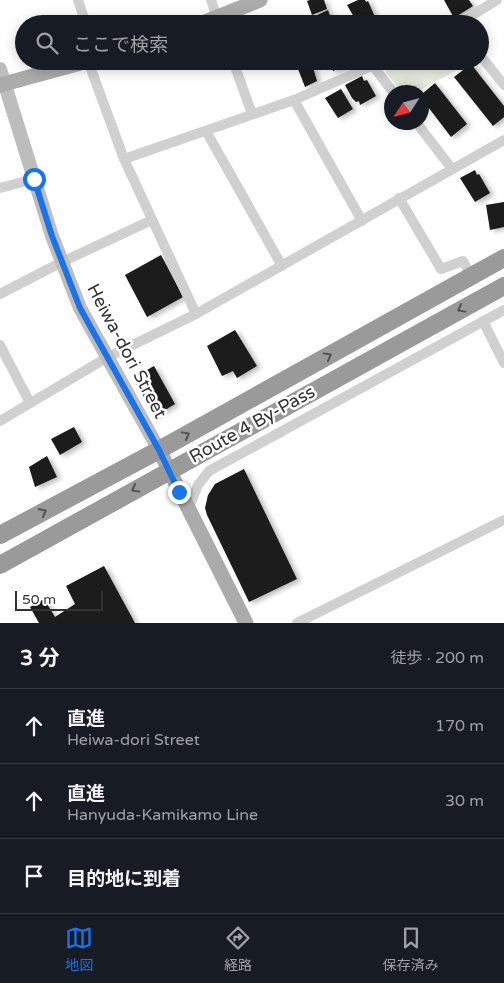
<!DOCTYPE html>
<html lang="ja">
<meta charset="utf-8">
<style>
:root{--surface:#171b24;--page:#20242c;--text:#f1f3f6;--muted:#9ea1a6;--line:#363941;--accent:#1a73e8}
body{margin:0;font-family:"Varela Round","Noto Sans JP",sans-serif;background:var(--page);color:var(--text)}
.compass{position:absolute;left:384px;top:85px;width:45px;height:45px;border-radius:50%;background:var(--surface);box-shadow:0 2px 12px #0003;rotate:234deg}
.scale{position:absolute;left:15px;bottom:12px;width:88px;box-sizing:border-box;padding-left:5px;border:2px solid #333;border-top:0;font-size:14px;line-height:18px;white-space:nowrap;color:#333;-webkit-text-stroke:4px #fff;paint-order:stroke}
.stop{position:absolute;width:15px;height:15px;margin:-11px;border:4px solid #1a73e8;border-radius:50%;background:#fff}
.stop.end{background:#1a73e8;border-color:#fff;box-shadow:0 1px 5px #0008}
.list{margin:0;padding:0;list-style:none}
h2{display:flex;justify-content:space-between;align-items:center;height:65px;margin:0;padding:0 20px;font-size:21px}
h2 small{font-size:16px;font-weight:400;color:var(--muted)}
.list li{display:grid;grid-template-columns:32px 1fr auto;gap:15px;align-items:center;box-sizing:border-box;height:75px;padding:0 20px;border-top:1px solid var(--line)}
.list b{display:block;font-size:19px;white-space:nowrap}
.list p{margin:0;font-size:16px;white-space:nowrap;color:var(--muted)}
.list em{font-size:16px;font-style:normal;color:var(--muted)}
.icon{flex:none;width:28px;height:28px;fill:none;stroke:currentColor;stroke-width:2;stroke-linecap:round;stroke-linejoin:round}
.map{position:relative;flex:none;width:504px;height:623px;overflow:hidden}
.search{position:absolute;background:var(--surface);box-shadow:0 2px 12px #0003;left:15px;right:15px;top:15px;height:55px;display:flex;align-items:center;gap:12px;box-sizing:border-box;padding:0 18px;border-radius:28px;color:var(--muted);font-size:19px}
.sheet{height:290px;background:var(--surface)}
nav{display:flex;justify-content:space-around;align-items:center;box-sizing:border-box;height:70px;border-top:1px solid var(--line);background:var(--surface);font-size:14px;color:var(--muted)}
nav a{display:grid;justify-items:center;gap:2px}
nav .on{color:var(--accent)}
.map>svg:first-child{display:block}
</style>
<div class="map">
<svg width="504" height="623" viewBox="0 0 504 623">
<defs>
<filter id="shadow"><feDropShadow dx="4" dy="2" stdDeviation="2.5" flood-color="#0004"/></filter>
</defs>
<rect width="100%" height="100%" fill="#fff"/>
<path fill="#e6ecdf" d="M395 61H473L417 92H402L386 73 387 65Z"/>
<g fill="#1a1a1a" filter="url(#shadow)">
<path d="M310 0H324L327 9 312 15 307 1Z"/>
<path d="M358 0H365L366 2 368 1 378 24H358L347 5Z"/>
<path d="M444 0H469L473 6 454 18Z"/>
<path d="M328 10 333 24H315L313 17Z"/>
<path d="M295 61H311L317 81 305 87Z"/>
<path d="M330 61H352L353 63 333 71Z"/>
<path d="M471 64 504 106V117L493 126 454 77Z"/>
<path d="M362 76 364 81 367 80 376 96 360 105 359 101 356 102 352 98 345 85Z"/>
<path d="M435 83 467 124 451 137 422 99V94Z"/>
<path d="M341 89 353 109 338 118 325 98Z"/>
<path d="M475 170 477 175 479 174 490 193 475 202 460 178Z"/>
<path d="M504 202V227L490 230 486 205Z"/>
<path d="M161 255 183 297 147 317 125 275Z"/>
<path d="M235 330 257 366 237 378 233 371 222 376 207 346Z"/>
<path d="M154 366 175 404 155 416 133 378Z"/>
<path d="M74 427 82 442 60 455 51 439Z"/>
<path d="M47 456 57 477 35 487 29 467Z"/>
<path d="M244 469 297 579 249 602 207 515 205 508 208 495 215 484Z"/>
<path d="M104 566 135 623H39L30 607 44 599 55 617 75 604 66 586Z"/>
</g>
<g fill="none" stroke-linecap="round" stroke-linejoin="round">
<g stroke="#d0d0d0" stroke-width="10">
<path d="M78 0 86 24"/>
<path d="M211 0 219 23"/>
<path d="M458 24 497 0"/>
<path d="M480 55 504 85"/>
<path d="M88 61 124 159 196 314"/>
<path d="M233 61 252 114"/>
<path d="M373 66 393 92"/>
<path d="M294 100 362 221"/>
<path d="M416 122 452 169"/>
<path d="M206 131 282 266"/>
<path d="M124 159 294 100 383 61"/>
<path d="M0 188 34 179"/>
<path d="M399 198 441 269 463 261 471 276"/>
<path d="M0 294 62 262 152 220"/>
<path d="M483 321 504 363"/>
<path d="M0 345 30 403"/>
<path d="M0 421 108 357 196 314 504 140"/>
<path d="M188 510 198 485 209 471 504 310"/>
<path d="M297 623 504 520"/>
</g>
<path stroke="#bdbdbd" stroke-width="14" d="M0 69 52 236 80 308 159 450"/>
<g stroke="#ababab" stroke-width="15">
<path d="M200 24 260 0"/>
<path d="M0 85 88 61"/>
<path d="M159 450 246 623"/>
</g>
<g stroke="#9a9a9a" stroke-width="18">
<path d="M0 535 159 450 504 258"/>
<path d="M0 565 504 286"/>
</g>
</g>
<defs><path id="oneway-chevron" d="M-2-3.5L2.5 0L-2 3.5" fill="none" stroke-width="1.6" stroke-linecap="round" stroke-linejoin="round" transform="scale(1.25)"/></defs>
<g stroke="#525252">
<use href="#oneway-chevron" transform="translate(461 309) rotate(151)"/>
<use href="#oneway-chevron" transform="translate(328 356) rotate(-29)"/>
<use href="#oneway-chevron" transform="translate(186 435) rotate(-29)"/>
<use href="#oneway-chevron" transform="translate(135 489) rotate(151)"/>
<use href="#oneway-chevron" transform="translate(43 512) rotate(-28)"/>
</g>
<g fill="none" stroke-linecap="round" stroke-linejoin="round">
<path stroke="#1a73e8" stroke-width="6" d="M34 179 52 236 80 308 159 450 179 492"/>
</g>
<g text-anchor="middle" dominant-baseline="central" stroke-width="5" stroke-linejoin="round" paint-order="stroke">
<g font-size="18" fill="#333" stroke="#fff">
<text transform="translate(127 351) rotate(62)">Heiwa-dori Street</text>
<text transform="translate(252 424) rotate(-29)">Route 4 By-Pass</text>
</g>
</g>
</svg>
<svg class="compass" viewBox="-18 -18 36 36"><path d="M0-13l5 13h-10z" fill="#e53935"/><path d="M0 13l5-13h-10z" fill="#9ea1a6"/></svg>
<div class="scale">50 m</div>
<div class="stop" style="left:34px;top:179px"></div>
<div class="stop end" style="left:179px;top:492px"></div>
<div class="search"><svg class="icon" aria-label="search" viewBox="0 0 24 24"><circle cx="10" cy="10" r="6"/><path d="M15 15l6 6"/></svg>ここで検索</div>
</div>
<section class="sheet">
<h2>3 分<small>徒歩 · 200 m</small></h2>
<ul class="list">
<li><svg class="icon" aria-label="ahead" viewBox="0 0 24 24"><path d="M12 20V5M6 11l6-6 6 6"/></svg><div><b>直進</b><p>Heiwa-dori Street</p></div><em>170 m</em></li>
<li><svg class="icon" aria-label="ahead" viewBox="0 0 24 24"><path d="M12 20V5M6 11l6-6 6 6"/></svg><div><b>直進</b><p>Hanyuda-Kamikamo Line</p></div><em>30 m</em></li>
<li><svg class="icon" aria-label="arrive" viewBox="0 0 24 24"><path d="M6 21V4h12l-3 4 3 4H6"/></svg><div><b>目的地に到着</b></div></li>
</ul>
</section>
<nav>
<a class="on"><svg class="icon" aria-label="map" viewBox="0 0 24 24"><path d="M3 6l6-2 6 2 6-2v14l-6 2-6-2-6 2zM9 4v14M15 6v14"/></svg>地図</a>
<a><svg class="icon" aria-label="directions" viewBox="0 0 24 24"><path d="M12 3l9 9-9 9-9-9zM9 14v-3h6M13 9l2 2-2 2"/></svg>経路</a>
<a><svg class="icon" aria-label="saved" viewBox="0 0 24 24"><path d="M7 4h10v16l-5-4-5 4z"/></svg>保存済み</a>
</nav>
